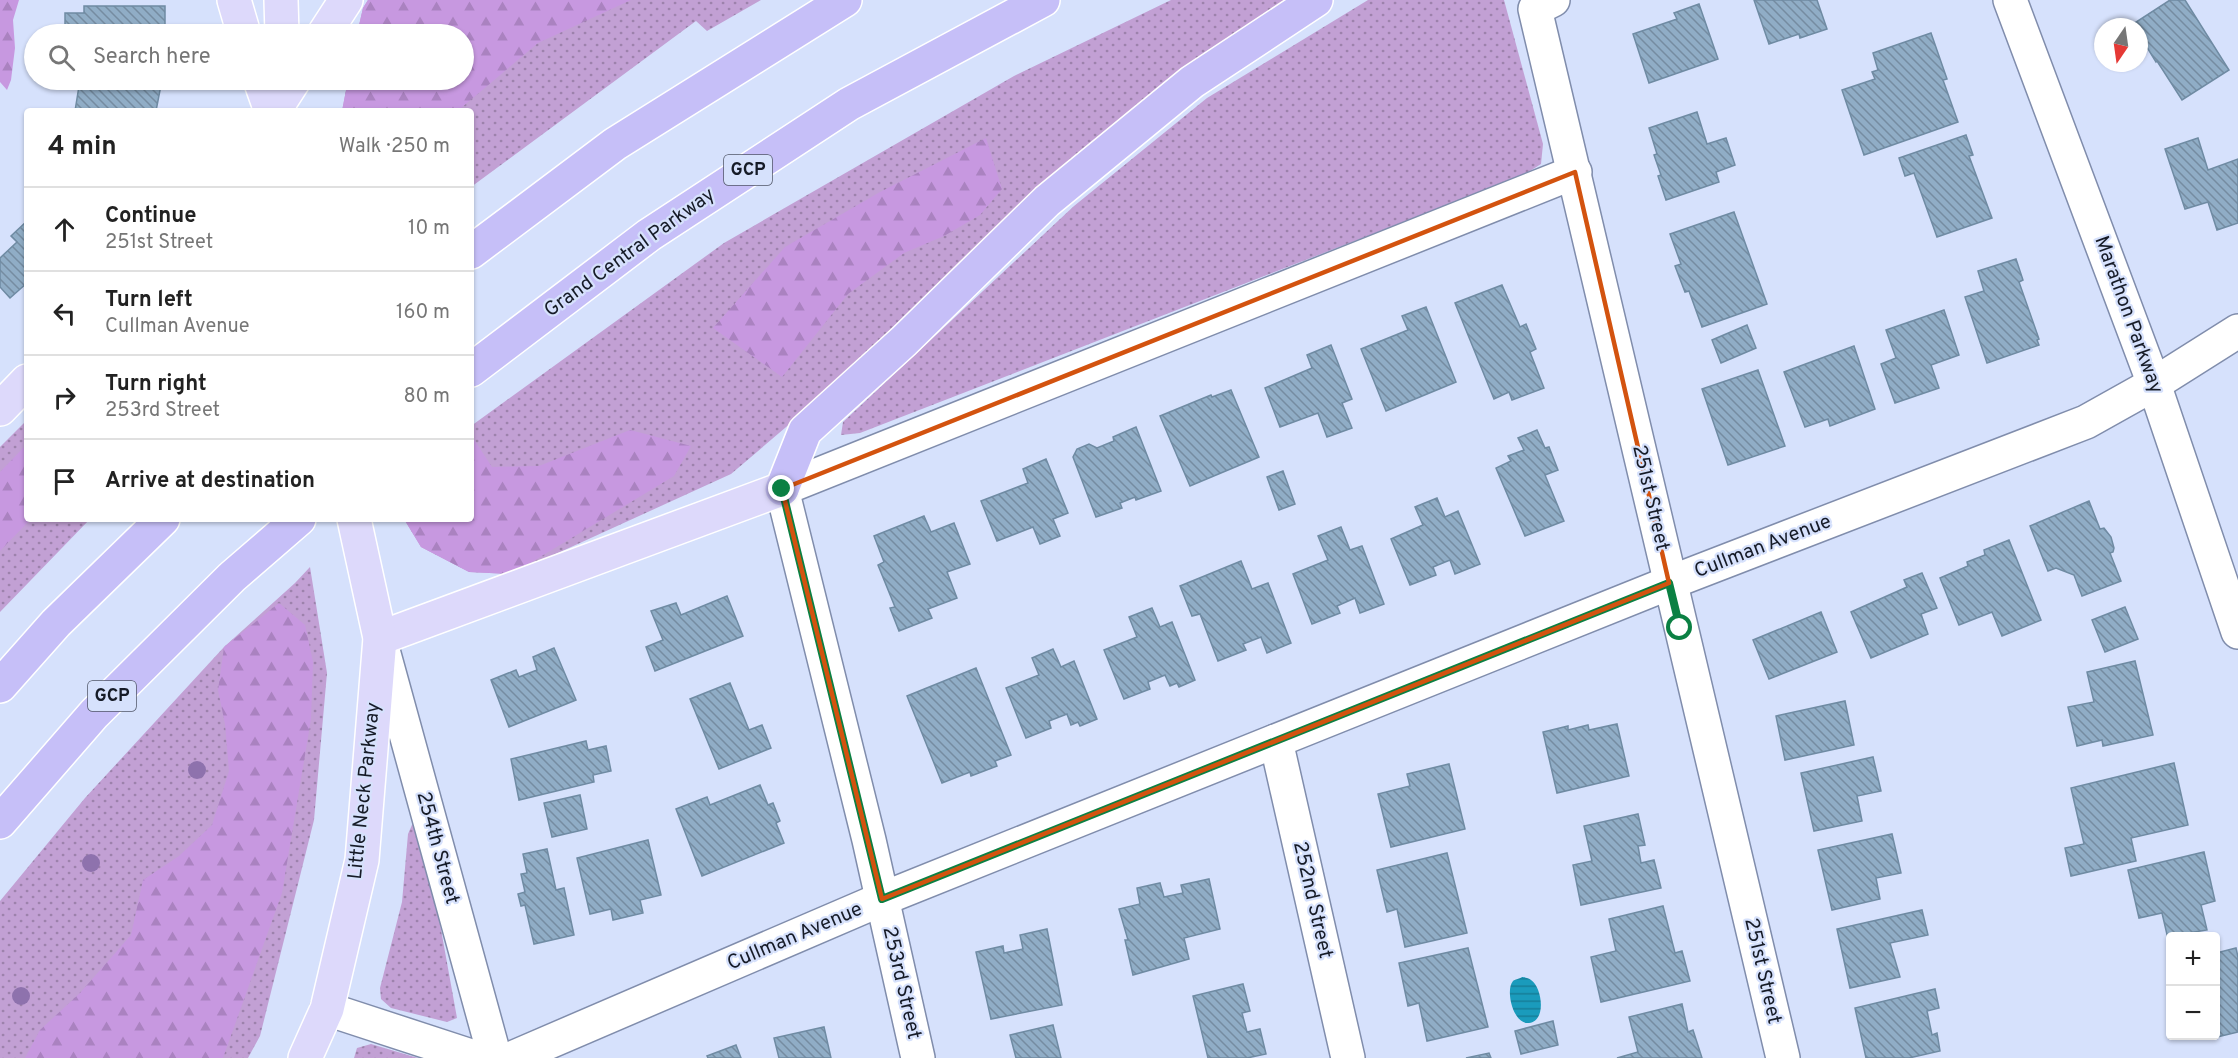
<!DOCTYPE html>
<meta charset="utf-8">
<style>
:root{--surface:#fff;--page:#f2f2f2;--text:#222;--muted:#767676;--line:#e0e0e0}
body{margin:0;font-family:Overpass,sans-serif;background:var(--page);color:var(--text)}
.controls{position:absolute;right:18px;bottom:18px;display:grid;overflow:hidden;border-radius:6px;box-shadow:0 2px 4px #0004}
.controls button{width:54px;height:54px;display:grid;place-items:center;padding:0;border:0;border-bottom:2px solid var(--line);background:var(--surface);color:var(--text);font:30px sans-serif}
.compass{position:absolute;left:2094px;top:18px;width:54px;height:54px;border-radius:50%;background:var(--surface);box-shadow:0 2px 4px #0004;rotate:193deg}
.stop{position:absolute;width:18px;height:18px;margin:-14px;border:4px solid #0b8043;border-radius:50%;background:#fff}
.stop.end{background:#0b8043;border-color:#fff;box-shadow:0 2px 6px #0008}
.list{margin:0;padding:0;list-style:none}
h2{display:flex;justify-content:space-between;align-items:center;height:78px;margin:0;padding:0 24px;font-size:26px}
h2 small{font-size:20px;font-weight:400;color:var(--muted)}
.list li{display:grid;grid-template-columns:39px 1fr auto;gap:18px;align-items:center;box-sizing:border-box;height:84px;padding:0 24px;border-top:2px solid var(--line)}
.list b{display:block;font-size:22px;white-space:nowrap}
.list p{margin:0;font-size:20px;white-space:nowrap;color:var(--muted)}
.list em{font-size:20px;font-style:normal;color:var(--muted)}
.icon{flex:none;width:33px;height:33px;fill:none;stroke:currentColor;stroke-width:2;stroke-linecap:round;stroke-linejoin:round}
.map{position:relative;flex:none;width:2238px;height:1058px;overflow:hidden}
.search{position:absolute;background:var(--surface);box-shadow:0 2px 4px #0004;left:24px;top:24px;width:450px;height:66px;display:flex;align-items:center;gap:15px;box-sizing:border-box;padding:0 21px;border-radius:33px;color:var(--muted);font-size:22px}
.panel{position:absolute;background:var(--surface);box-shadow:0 2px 4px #0004;left:24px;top:108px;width:450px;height:414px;border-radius:6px}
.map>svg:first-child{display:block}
</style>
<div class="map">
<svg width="2238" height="1058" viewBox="0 0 2238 1058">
<defs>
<pattern id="grass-dots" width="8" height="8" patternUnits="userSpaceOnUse" patternTransform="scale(1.5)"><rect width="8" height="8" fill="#c2a0d4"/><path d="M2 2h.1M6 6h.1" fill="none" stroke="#9d82ac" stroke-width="1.8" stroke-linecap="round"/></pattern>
<pattern id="forest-firs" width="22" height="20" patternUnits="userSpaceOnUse" patternTransform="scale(1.5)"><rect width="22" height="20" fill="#c798e0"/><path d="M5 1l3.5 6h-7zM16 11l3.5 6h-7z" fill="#aa82c0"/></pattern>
<pattern id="water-rules" width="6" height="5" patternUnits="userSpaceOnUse" patternTransform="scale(1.5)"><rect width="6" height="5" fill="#1a9bbc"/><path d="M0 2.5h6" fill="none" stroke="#167e99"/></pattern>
<pattern id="building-back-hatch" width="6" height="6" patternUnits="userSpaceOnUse" patternTransform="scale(1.5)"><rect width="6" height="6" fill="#90adc6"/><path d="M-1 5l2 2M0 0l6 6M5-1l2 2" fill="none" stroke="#758ca1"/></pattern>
</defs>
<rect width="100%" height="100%" fill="#d6e1fc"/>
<g fill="url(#grass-dots)">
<path d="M368 0H761L707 31 696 21 471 187V111H342L348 80H464V34H357L363 8Z"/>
<path d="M1171 0H1292L1261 18 1158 89 1032 193 812 405 731 474 512 574 469 572 421 547 404 519H471V426L724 243 1014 76Z"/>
<path d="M1368 0H1504L1543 144 1541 164 1522 176 860 433 841 435 843 422 1074 206 1207 98Z"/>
<path d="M27 420V519H90L0 612V447Z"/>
<path d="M310 567 327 673 314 820 260 1036 248 1058H0V901L85 798 224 647 295 583Z"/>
<path d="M415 818 423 830 457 1018 447 1022 391 1008 381 999 380 988 402 902 408 834Z"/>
<path d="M371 1044 418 1058H354L357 1048Z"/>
</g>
<g fill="url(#forest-firs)">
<path d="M0 0H19L13 20 15 48 11 80 7 90 0 82Z"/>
<path d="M368 0H631L538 43 461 108V111H342L348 80H464V34H357L363 8Z"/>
<path d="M986 138 1002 189 980 215 944 236 904 253 848 294 782 377 713 328 785 247 880 192Z"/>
<path d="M630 430 691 446 674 476 512 574 469 572 421 547 404 519H471V435L492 467 539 466Z"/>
<path d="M27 444V519H31L0 551V472Z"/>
<path d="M279 603 305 625 313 662 311 719 282 893 223 1058H25L40 1030 80 993 131 935 143 880 179 856 212 825 229 771 225 724 218 690 224 647Z"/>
</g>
<path fill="url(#water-rules)" d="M1522 977C1524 977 1529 978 1531 980 1542 987 1547 1021 1529 1023 1513 1025 1505 990 1513 981 1514 980 1521 978 1522 977Z"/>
<g fill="url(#building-back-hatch)" stroke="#6f8ba3" stroke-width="1.5">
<path d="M1754 0H1817L1827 29 1800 38 1799 34 1769 44Z"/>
<path d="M2170 0H2185L2229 70 2182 100 2157 61 2156 62 2145 44 2143 45 2139 40V27L2130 26Z"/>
<path d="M1699 4 1718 59 1649 83 1633 34 1677 19 1674 13Z"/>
<path d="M84 6H165V34H65V13H84Z"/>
<path d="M1931 33 1947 79 1943 80 1958 122 1864 155 1842 90 1875 79 1872 72 1878 70 1873 53Z"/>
<path d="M80 80H130L161 85 156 111H75Z"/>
<path d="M1697 112 1707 144 1726 138 1735 165 1716 172 1719 182 1666 200 1658 176 1661 175 1654 155 1657 154 1649 128Z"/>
<path d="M1966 135 1973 155 1969 156 1992 218 1937 237 1914 173 1905 176 1899 158Z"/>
<path d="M2198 138 2208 170 2238 159V223L2217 230 2208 202 2185 209 2165 149Z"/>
<path d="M1734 212 1767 304 1702 327 1689 291 1685 292 1675 266 1681 264 1670 234Z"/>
<path d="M27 221V283L10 298 0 287V258L17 242 11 236Z"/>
<path d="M2016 259 2023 280 2019 282 2039 339 2037 340 2039 345 1987 363 1965 297 1984 291 1978 271Z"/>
<path d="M1502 285 1520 327 1526 324 1536 349 1530 352 1544 388 1512 400 1509 392 1494 399 1455 303Z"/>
<path d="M1426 307 1456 382 1386 411 1361 349 1408 330 1402 316Z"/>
<path d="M1944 310 1959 355 1931 365 1939 388 1895 403 1881 364 1896 358 1886 330Z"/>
<path d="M1747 325 1756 348 1721 363 1712 340Z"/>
<path d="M1331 345 1352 399 1342 403 1352 428 1327 437 1318 413 1280 427 1265 388 1312 368 1307 355Z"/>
<path d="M1854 346 1875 409 1830 426 1828 419 1805 427 1784 372Z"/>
<path d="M1758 370 1785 446 1728 465 1702 389Z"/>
<path d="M1231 390 1259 457 1190 486 1160 416 1211 395 1212 397Z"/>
<path d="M1136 427 1161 491 1136 500 1135 497 1120 503 1122 508 1096 517 1073 457 1077 449 1089 444 1097 448 1114 441 1113 437Z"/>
<path d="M1537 430 1545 448 1549 447 1558 470 1545 475 1564 521 1525 536 1496 468 1511 461 1508 456 1524 450 1518 438Z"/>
<path d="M1046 459 1068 513 1053 519 1060 536 1040 544 1033 527 997 541 981 501 1028 483 1023 469Z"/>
<path d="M1283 471 1295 504 1279 510 1267 477Z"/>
<path d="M1437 498 1445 517 1458 511 1480 564 1455 574 1450 560 1433 567 1436 575 1410 585 1391 539 1423 525 1415 507Z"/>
<path d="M2089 501 2100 529 2104 528 2111 537 2114 548 2113 552 2110 553 2121 581 2082 596 2074 575 2056 568 2048 571 2030 526Z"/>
<path d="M924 516 931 532 954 523 970 564 947 572 957 598 928 609 932 618 899 631 890 608 895 607 878 565 884 562 874 536Z"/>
<path d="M1341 527 1350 550 1362 546 1384 604 1360 613 1355 598 1337 606 1340 613 1312 624 1293 574 1328 560 1318 536Z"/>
<path d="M2009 540 2041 620 2002 636 1992 612 1959 625 1940 578 1968 566 1967 562 1985 555 1984 550Z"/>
<path d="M1241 561 1252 589 1268 583 1291 643 1267 653 1261 637 1243 644 1246 650 1218 661 1200 614 1192 616 1180 586Z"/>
<path d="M1922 573 1937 608 1921 614 1928 634 1871 658 1851 612 1907 587 1904 580Z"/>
<path d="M727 596 743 636 655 671 646 647 663 640 651 611 676 603 681 615Z"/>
<path d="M2125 607 2138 639 2105 652 2092 620Z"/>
<path d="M1152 608 1160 627 1172 622 1195 680 1179 687 1177 683 1170 686 1165 675 1148 682 1150 689 1124 699 1104 650 1137 637 1129 617Z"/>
<path d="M1821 612 1837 652 1769 679 1753 640Z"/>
<path d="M554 648 576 700 509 727 491 680 516 670 519 677 537 670 533 657Z"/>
<path d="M1053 649 1061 667 1074 661 1097 719 1080 726 1078 722 1071 725 1067 714 1049 721 1051 728 1026 738 1006 688 1039 675 1032 658Z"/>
<path d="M2135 661 2153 735 2103 746 2102 740 2077 746 2068 707 2094 702 2087 672Z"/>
<path d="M976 668 1011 755 995 761 997 766 971 776 970 772 942 783 907 696Z"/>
<path d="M730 683 749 730 762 725 771 748 719 769 690 699Z"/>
<path d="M1845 701 1854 745 1785 760 1776 716Z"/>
<path d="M1617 724 1629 776 1557 793 1543 732 1568 726V730L1588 725 1589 730Z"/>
<path d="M586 741 588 750 606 746 611 771 593 775 594 782 519 800 511 759Z"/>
<path d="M1873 757 1881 791 1857 796 1862 821 1814 831 1801 773Z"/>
<path d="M2174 763 2188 825 2131 838 2136 861 2071 876 2065 848 2084 844 2071 788Z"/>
<path d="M1449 764 1465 829 1391 847 1378 794 1410 786 1407 774Z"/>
<path d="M760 785 768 805 773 803 780 821 776 823 784 843 702 876 676 809 707 797 710 805Z"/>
<path d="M580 795 587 829 552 837 544 803Z"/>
<path d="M1638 814 1645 845 1638 846 1641 863 1654 860 1661 888 1581 905 1573 865 1592 861 1584 826Z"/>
<path d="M1892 834 1901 873 1876 878 1880 899 1832 910 1818 850Z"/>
<path d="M648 840 661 895 640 900 643 913 613 920 611 909 590 914 577 858Z"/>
<path d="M547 849 556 890 564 888 574 935 534 944 525 905 521 906 518 894 525 892 521 874 527 873 523 854Z"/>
<path d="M2204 852 2215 901 2201 905 2207 930 2170 936 2168 939 2162 913 2139 918 2128 870Z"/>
<path d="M1447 853 1467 933 1405 947 1397 909 1387 912 1377 870Z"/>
<path d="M1209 879 1220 929 1184 938 1189 959 1133 975 1125 940H1128L1119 909 1140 904 1137 888 1160 883 1164 897 1183 893 1181 885Z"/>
<path d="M1663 906 1675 953 1682 951 1690 981 1601 1002 1591 957 1616 951 1609 919Z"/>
<path d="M1922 910 1928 935 1890 943 1900 977 1850 988 1837 929Z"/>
<path d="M1047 929 1062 1005 991 1019 976 952 1003 946 1004 953 1023 949 1020 935Z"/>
<path d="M1468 948 1488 1027 1427 1041 1419 1003 1408 1006 1399 963Z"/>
<path d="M2236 948 2238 957V1032L2217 1037 2216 953Z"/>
<path d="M1243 984 1250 1011 1242 1013 1247 1032 1260 1029 1266 1054 1247 1058H1208L1193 996Z"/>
<path d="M1935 989 1939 1008 1927 1011 1932 1035 1937 1033 1940 1051 1909 1058H1866L1855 1008Z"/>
<path d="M1682 1004 1688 1032 1693 1030 1702 1058H1617L1638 1052 1629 1017Z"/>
<path d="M1553 1021 1558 1045 1521 1054 1515 1031Z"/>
<path d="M1053 1025 1061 1058H1016L1010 1035Z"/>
<path d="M824 1027 831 1058H779L774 1038Z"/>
<path d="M736 1045 741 1058H708L707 1056Z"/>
<path d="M1489 1053 1491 1058H1466Z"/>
</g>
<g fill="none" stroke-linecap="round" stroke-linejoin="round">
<defs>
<g id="minor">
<path d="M1553 0 1535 9 1783 1058"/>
<path d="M2010 0 2154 384 2238 632"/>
<path d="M381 643 495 1058"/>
<path d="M1276 741 1348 1058"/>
<path d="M327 1009 477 1058"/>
<path d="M512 1058 882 899 1669 583 2086 422 2154 384 2238 331"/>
<path d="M918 1058 869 840 782 489 1575 172"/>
</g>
<g id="major">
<path d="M234 0 244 34"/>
<path d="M281 0 282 34"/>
<path d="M324 34 346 0"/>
<path d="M260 80 271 111"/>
<path d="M274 111 294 80"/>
<path d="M0 409 27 381"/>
<path d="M380 638 782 489"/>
<path d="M305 1058 327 1009 362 860 380 638 354 519"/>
</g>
<g id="highway">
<path d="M471 252 615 144 845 0"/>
<path d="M471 370 649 235 849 104 1043 0"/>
<path d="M782 489 805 431 904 341 1047 201 1192 82 1316 0"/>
<path d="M0 686 56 623 163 519"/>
<path d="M0 822 94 714 232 577 299 519"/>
</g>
</defs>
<use href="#minor" stroke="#808dac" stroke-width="36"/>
<use href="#major" stroke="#fff" stroke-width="36"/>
<use href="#highway" stroke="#fff" stroke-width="36"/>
<use href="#minor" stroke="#fff" stroke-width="33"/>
<use href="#major" stroke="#ddd9fb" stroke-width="33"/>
<use href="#highway" stroke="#c6bff8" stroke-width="33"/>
</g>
<g fill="#8e72ad">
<circle cx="197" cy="770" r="9"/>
<circle cx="91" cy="863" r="9"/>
<circle cx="21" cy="996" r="9"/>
</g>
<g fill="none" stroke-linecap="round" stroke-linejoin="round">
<path stroke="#0b8043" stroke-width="8" d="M782 489 882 899 1669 583 1680 628"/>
</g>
<path fill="none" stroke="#d3530f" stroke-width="4.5" stroke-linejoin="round" d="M1575 172 1669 583 882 899 782 489Z"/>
<g text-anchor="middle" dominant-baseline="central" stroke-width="4.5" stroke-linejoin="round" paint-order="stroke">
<g fill="#d6e1fc" stroke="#505667" stroke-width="1.5">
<rect x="724" y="155" width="48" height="30" rx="4.5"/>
<rect x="88" y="681" width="48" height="30" rx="4.5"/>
</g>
<g font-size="18" font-weight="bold" fill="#161b27">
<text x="748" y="170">GCP</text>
<text x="112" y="696">GCP</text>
</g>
<g font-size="20" fill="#161b27" stroke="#d6e1fc">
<text transform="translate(630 253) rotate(-36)">Grand Central Parkway</text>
<text transform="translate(2128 315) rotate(70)">Marathon Parkway</text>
<text transform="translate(1650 498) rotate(77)">251st Street</text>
<text transform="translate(1763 547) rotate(-21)">Cullman Avenue</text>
<text transform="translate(365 791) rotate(-84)">Little Neck Parkway</text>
<text transform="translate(437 848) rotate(75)">254th Street</text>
<text transform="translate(1312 900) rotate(77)">252nd Street</text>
<text transform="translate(795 937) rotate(-23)">Cullman Avenue</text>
<text transform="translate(1762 971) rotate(77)">251st Street</text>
<text transform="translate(901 983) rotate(77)">253rd Street</text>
</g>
</g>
</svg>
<div class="controls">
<button>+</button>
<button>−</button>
</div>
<svg class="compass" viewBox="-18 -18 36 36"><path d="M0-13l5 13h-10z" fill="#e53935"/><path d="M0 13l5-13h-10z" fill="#767676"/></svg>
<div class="stop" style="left:1680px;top:628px"></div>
<div class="stop end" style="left:782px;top:489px"></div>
<div class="search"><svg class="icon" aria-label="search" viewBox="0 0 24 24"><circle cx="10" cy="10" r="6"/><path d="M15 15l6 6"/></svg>Search here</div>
<section class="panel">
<h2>4 min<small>Walk · 250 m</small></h2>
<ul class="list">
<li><svg class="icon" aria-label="ahead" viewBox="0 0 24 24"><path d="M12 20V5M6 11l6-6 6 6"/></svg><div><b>Continue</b><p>251st Street</p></div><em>10 m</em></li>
<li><svg class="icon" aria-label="left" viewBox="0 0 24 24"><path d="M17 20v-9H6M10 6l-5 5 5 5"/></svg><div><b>Turn left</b><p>Cullman Avenue</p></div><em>160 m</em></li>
<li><svg class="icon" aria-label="right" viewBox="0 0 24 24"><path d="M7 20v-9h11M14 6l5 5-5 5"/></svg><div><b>Turn right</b><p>253rd Street</p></div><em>80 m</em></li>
<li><svg class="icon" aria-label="arrive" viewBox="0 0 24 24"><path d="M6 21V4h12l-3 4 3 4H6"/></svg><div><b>Arrive at destination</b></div></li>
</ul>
</section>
</div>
